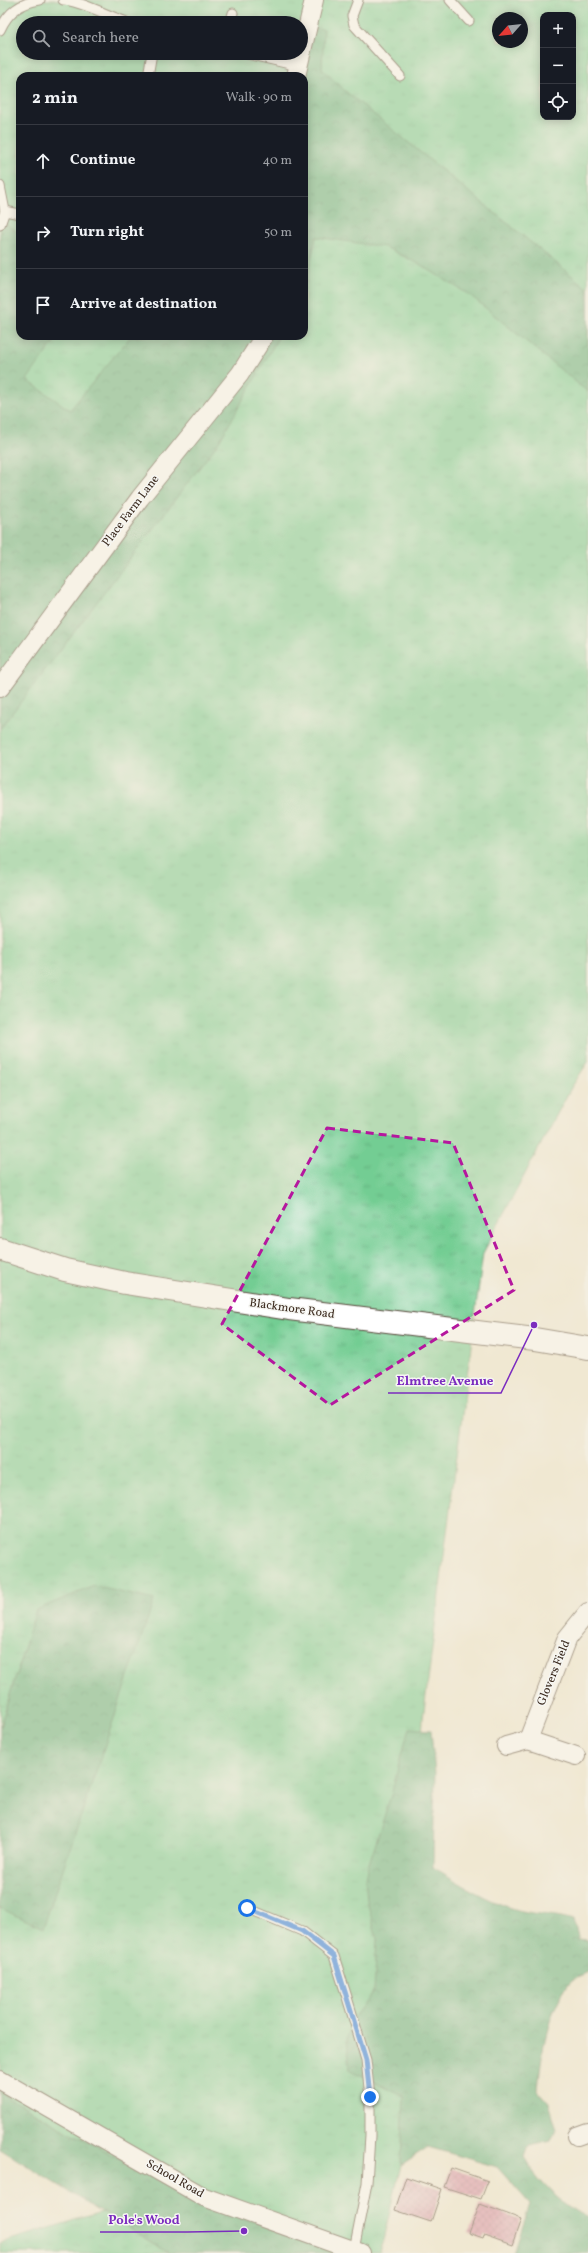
<!DOCTYPE html>
<meta charset="utf-8">
<style>
:root{--surface:#171b24;--page:#20242c;--text:#f1f3f6;--muted:#9ea1a6;--line:#363941}
body{margin:0;font-family:Vollkorn,serif;background:var(--page);color:var(--text)}
.controls{position:absolute;right:12px;top:12px;display:grid;overflow:hidden;border-radius:8px;box-shadow:0 2px 10px #0003}
.controls button{width:36px;height:36px;display:grid;place-items:center;padding:0;border:0;border-bottom:1px solid var(--line);background:var(--surface);color:var(--text);font:20px sans-serif}
.compass{position:absolute;left:492px;top:12px;width:36px;height:36px;border-radius:50%;background:var(--surface);box-shadow:0 2px 10px #0003;rotate:243deg}
.stop{position:absolute;width:12px;height:12px;margin:-9px;border:3px solid #1a73e8;border-radius:50%;background:#fff}
.stop.end{background:#1a73e8;border-color:#fff;box-shadow:0 1px 4px #0008}
.list{margin:0;padding:0;list-style:none}
h2{display:flex;justify-content:space-between;align-items:center;height:52px;margin:0;padding:0 16px;font-size:17px}
h2 small{font-size:13px;font-weight:400;color:var(--muted)}
.list li{display:grid;grid-template-columns:26px 1fr auto;gap:12px;align-items:center;box-sizing:border-box;height:72px;padding:0 16px;border-top:1px solid var(--line)}
.list b{display:block;font-size:15px;white-space:nowrap}
.list em{font-size:13px;font-style:normal;color:var(--muted)}
.icon{flex:none;width:22px;height:22px;fill:none;stroke:currentColor;stroke-width:2;stroke-linecap:round;stroke-linejoin:round}
.map{position:relative;flex:none;width:588px;height:2253px;overflow:hidden}
.search{position:absolute;background:var(--surface);box-shadow:0 2px 10px #0003;left:16px;top:16px;width:292px;height:44px;display:flex;align-items:center;gap:10px;box-sizing:border-box;padding:0 14px;border-radius:22px;color:var(--muted);font-size:15px}
.panel{position:absolute;background:var(--surface);box-shadow:0 2px 10px #0003;left:16px;top:72px;width:292px;height:268px;border-radius:12px}
.map>svg:first-child{display:block}
</style>
<div class="map">
<svg width="588" height="2253" viewBox="0 0 588 2253">
<defs>
<pattern id="grass-tufts" width="24" height="20" patternUnits="userSpaceOnUse"><rect width="24" height="20" fill="#73cd93"/><path d="M3 7l-1-3M5 7V3M7 7l1-3M15 17l-1-3M17 17v-4M19 17l1-3" fill="none" stroke="#64b07e"/></pattern>
<pattern id="forest-crowns" width="20" height="18" patternUnits="userSpaceOnUse"><rect width="20" height="18" fill="#5eb07d"/><path d="M2 6a3 3 0 1 1 6 0M12 15a3 3 0 1 1 6 0" fill="none" stroke="#4f8f66"/></pattern>
<pattern id="building-cross-hatch" width="8" height="8" patternUnits="userSpaceOnUse"><rect width="8" height="8" fill="#db90a8"/><path d="M0 0l8 8M0 8l8-8" fill="none" stroke="#b37688"/></pattern>
</defs>
<rect width="100%" height="100%" fill="#f6f6f2"/>
<filter id="ink" filterUnits="userSpaceOnUse"><feTurbulence type="fractalNoise" baseFrequency=".025" numOctaves="2"/><feDisplacementMap in="SourceGraphic" scale="8" xChannelSelector="R" yChannelSelector="G"/><feConvolveMatrix kernelMatrix="1 2 1 2 8 2 1 2 1" color-interpolation-filters="sRGB"/></filter>
<filter id="wash" filterUnits="userSpaceOnUse"><feTurbulence type="fractalNoise" baseFrequency=".012" numOctaves="4" result="noise"/><feDisplacementMap in="SourceGraphic" scale="16" xChannelSelector="R" yChannelSelector="G"/><feGaussianBlur stdDeviation="0.9" result="paint"/><feColorMatrix in="noise" values="0 0 0 0 0 0 0 0 0 0 0 0 0 0 0 0 0 1.4 0 .05"/><feComposite in="paint" operator="in"/></filter>
<g filter="url(#wash)">
<rect width="100%" height="100%" fill="#f0e8d2"/>
<g fill="url(#grass-tufts)" stroke="#577c58" fill-rule="evenodd">
<path d="M0 0H588V1062L571 1088 483 1253 423 1719 401 2165 380 2253H358L208 2208 0 2093V1908L36 1610 0 1727ZM543 15H573V117H543ZM498 18H522V42H498ZM23 23H301V53H23ZM20 76H304V336H20Z"/>
<path d="M102 2212 169 2253H0V2243Z"/>
</g>
<g fill="url(#forest-crowns)" stroke="#4c6d4e">
<path d="M308 27 324 29 322 69 344 90 588 289V392L471 296 421 265 385 247 316 237 304 292V76Z"/>
<path d="M6 224 20 234V336H58L27 380 70 410 131 336H279L219 442 0 729V234Z"/>
<path d="M94 1586 154 1600 43 1928 0 1908V1727L36 1610Z"/>
<path d="M410 1728 431 1730 435 1773 433 1867C460 1883 488 1902 518 1910 537 1915 555 1914 573 1920L579 1939 588 1940V1972C583 1975 576 1977 572 1981 547 2008 541 2056 538 2091L549 2103 557 2129 552 2140 528 2145 524 2156C535 2180 563 2206 588 2218V2253H514L530 2204 497 2167 428 2147 401 2165 404 2096 350 2070 347 2040 353 2018 374 1991 377 1939 367 1901 365 1876 392 1792 402 1751Z"/>
<path d="M0 2093 208 2208 358 2253H169L0 2149Z"/>
</g>
<g id="blocks">
<g fill="url(#building-cross-hatch)">
<path d="M451 2168 488 2181 481 2199 444 2187Z"/>
<path d="M406 2177 442 2189 431 2222 395 2210Z"/>
<path d="M480 2204 521 2219 512 2245 484 2235 483 2238 469 2233Z"/>
</g>
</g>
</g>
<g filter="url(#ink)">
<use href="#blocks" fill-opacity="0" stroke="#564639" stroke-width="1"/>
<g fill="none" stroke-linecap="round" stroke-linejoin="round">
<defs>
<g id="service">
<path d="M63 0C81 1 110 17 130 23"/>
<path d="M358 0 352 16 354 25 400 76"/>
<path d="M450 0 469 21"/>
<path d="M230 23 233 13"/>
<path d="M0 30C8 12 20 3 40 0"/>
<path d="M243 53 298 66"/>
<path d="M148 76 152 53"/>
<path d="M0 186 5 211 0 225"/>
<path d="M5 211 20 214"/>
<path d="M247 1908 302 1931 334 1956 346 1994 366 2060 370 2097V2136L367 2183 354 2250"/>
</g>
<g id="minor">
<path d="M296 76 314 0"/>
<path d="M0 688 140 498 240 374 264 336"/>
<path d="M506 1746 528 1740"/>
<path d="M576 1756 528 1740 567 1638 588 1612"/>
<path d="M0 2080 204 2197 361 2253"/>
<path d="M577 2136 588 2132"/>
</g>
<path id="tertiary" d="M0 1249 65 1270 125 1283 289 1309 535 1339 588 1348"/>
</defs>
<use href="#service" stroke="#564639" stroke-width="11"/>
<use href="#minor" stroke="#564639" stroke-width="20"/>
<use href="#tertiary" stroke="#564639" stroke-width="24"/>
<use href="#service" stroke="#fff" stroke-width="9"/>
<use href="#minor" stroke="#fff" stroke-width="18"/>
<use href="#tertiary" stroke="#fff" stroke-width="22"/>
</g>
</g>
<g fill="none" stroke-linecap="round" stroke-linejoin="round" filter="url(#ink)">
<path stroke="#1a73e8" stroke-width="5" d="M247 1908 302 1931 334 1956 366 2060 370 2097"/>
</g>
<path d="M0 0H588V2253H0ZM327 1128 453 1143 514 1290 330 1405 222 1324Z" fill="#f0e8d2" fill-opacity=".55" fill-rule="evenodd"/>
<path fill="none" stroke="#b5179e" stroke-width="3" stroke-dasharray="8 5" stroke-linejoin="round" d="M327 1128 453 1143 514 1290 330 1405 222 1324Z"/>
<g text-anchor="middle" dominant-baseline="central" stroke-width="3" stroke-linejoin="round" paint-order="stroke">
<g font-size="12" fill="#3b2a1e" stroke="#f6f6f2">
<text transform="translate(131 511) rotate(-53)">Place Farm Lane</text>
<text transform="translate(292 1309) rotate(8)">Blackmore Road</text>
<text transform="translate(554 1673) rotate(-68)">Glovers Field</text>
<text transform="translate(175 2179) rotate(30)">School Road</text>
</g>
</g>
<path fill="none" stroke="#7b2cbf" stroke-width="1.5" d="M534 1325L501 1393H388M244 2231L187 2232H100"/>
<g fill="#7b2cbf" stroke="#f6f6f2" stroke-width="1.5">
<circle cx="534" cy="1325" r="4"/>
<circle cx="244" cy="2231" r="4"/>
</g>
<g font-size="13" text-anchor="middle" font-weight="bold" fill="#7b2cbf" stroke="#f6f6f2" stroke-width="3" stroke-linejoin="round" paint-order="stroke">
<text x="445" y="1385">Elmtree Avenue</text>
<text x="144" y="2224">Pole's Wood</text>
</g>
</svg>
<div class="controls">
<button>+</button>
<button>−</button>
<button><svg class="icon" aria-label="locate" viewBox="0 0 24 24"><circle cx="12" cy="12" r="6"/><path d="M12 2v4M12 18v4M2 12h4M18 12h4"/></svg></button>
</div>
<svg class="compass" viewBox="-18 -18 36 36"><path d="M0-13l5 13h-10z" fill="#e53935"/><path d="M0 13l5-13h-10z" fill="#9ea1a6"/></svg>
<div class="stop" style="left:247px;top:1908px"></div>
<div class="stop end" style="left:370px;top:2097px"></div>
<div class="search"><svg class="icon" aria-label="search" viewBox="0 0 24 24"><circle cx="10" cy="10" r="6"/><path d="M15 15l6 6"/></svg>Search here</div>
<section class="panel">
<h2>2 min<small>Walk · 90 m</small></h2>
<ul class="list">
<li><svg class="icon" aria-label="ahead" viewBox="0 0 24 24"><path d="M12 20V5M6 11l6-6 6 6"/></svg><div><b>Continue</b></div><em>40 m</em></li>
<li><svg class="icon" aria-label="right" viewBox="0 0 24 24"><path d="M7 20v-9h11M14 6l5 5-5 5"/></svg><div><b>Turn right</b></div><em>50 m</em></li>
<li><svg class="icon" aria-label="arrive" viewBox="0 0 24 24"><path d="M6 21V4h12l-3 4 3 4H6"/></svg><div><b>Arrive at destination</b></div></li>
</ul>
</section>
</div>
